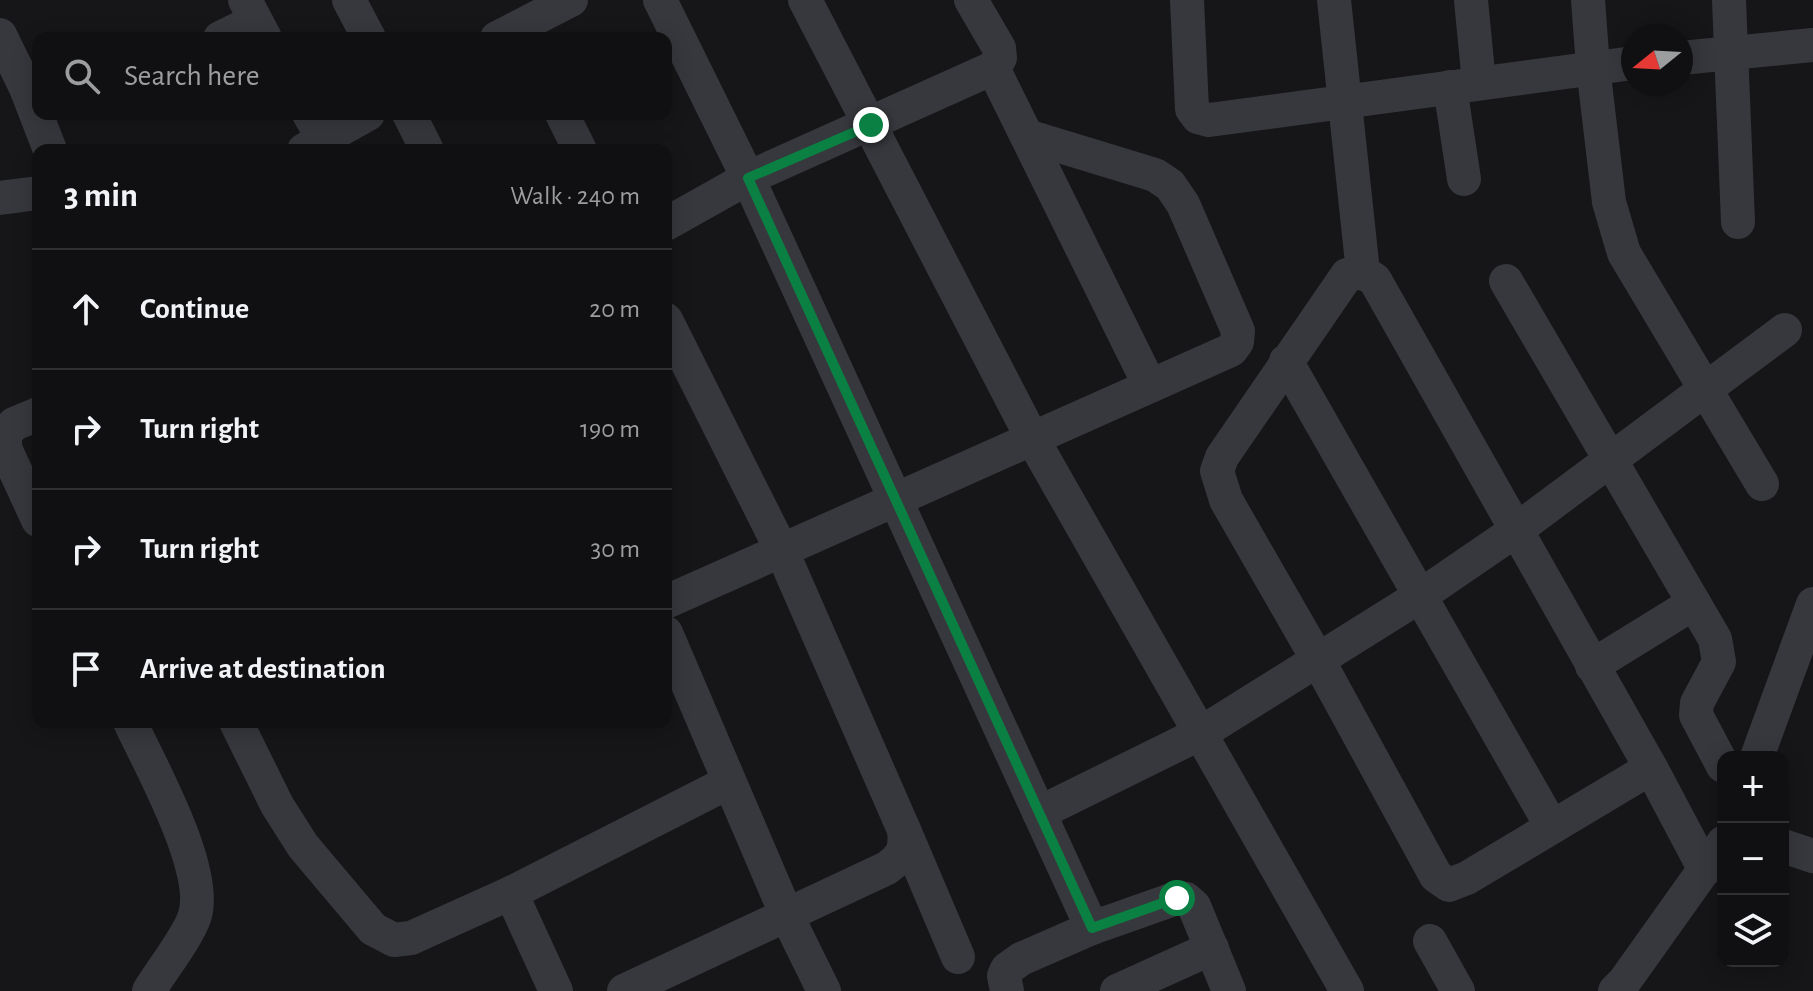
<!DOCTYPE html>
<meta charset="utf-8">
<style>
:root{--surface:#101012;--page:#1e1e20;--text:#f1f3f6;--muted:#9c9d9f;--line:#303032}
body{margin:0;font-family:"Alegreya Sans",sans-serif;background:var(--page);color:var(--text)}
.controls{position:absolute;right:24px;bottom:24px;display:grid;overflow:hidden;border-radius:16px;box-shadow:0 4px 20px #0003}
.controls button{width:72px;height:72px;display:grid;place-items:center;padding:0;border:0;border-bottom:2px solid var(--line);background:var(--surface);color:var(--text);font:40px sans-serif}
.compass{position:absolute;left:1621px;top:24px;width:72px;height:72px;border-radius:50%;background:var(--surface);box-shadow:0 4px 20px #0003;rotate:252deg}
.stop{position:absolute;width:24px;height:24px;margin:-18px;border:6px solid #0b8043;border-radius:50%;background:#fff}
.stop.end{background:#0b8043;border-color:#fff;box-shadow:0 2px 8px #0008}
.list{margin:0;padding:0;list-style:none}
h2{display:flex;justify-content:space-between;align-items:center;height:104px;margin:0;padding:0 32px;font-size:34px}
h2 small{font-size:26px;font-weight:400;color:var(--muted)}
.list li{display:grid;grid-template-columns:52px 1fr auto;gap:24px;align-items:center;box-sizing:border-box;height:120px;padding:0 32px;border-top:2px solid var(--line)}
.list b{display:block;font-size:30px;white-space:nowrap}
.list em{font-size:26px;font-style:normal;color:var(--muted)}
.icon{flex:none;width:44px;height:44px;fill:none;stroke:currentColor;stroke-width:2;stroke-linecap:round;stroke-linejoin:round}
.map{position:relative;flex:none;width:1813px;height:991px;overflow:hidden}
.search{position:absolute;background:var(--surface);box-shadow:0 4px 20px #0003;left:32px;top:32px;width:640px;height:88px;display:flex;align-items:center;gap:20px;box-sizing:border-box;padding:0 28px;border-radius:16px;color:var(--muted);font-size:30px}
.panel{position:absolute;background:var(--surface);box-shadow:0 4px 20px #0003;left:32px;top:144px;width:640px;height:584px;border-radius:16px}
.map>svg:first-child{display:block}
</style>
<div class="map">
<svg width="1813" height="991" viewBox="0 0 1813 991">
<rect width="100%" height="100%" fill="#161618"/>
<g fill="none" stroke-linecap="round" stroke-linejoin="round">
<g stroke="#37383d" stroke-width="34">
<path d="M245 0 265 38"/>
<path d="M349 0 369 38"/>
<path d="M660 0 748 178 1092 928"/>
<path d="M805 0 1032 438 1347 991"/>
<path d="M1187 0 1192 109 1198 117 1209 120 1633 63"/>
<path d="M1334 0 1363 272"/>
<path d="M1471 0 1479 83"/>
<path d="M1588 0 1593 67 1609 202 1624 253 1762 484"/>
<path d="M1729 0 1738 222"/>
<path d="M0 35 26 88 50 150"/>
<path d="M220 38 255 21"/>
<path d="M497 38 571 0"/>
<path d="M1681 58 1813 45"/>
<path d="M993 68 1150 386"/>
<path d="M1450 87 1464 179"/>
<path d="M309 114 324 140"/>
<path d="M409 114 427 150"/>
<path d="M562 114 580 150"/>
<path d="M304 150 368 114"/>
<path d="M0 198 38 193"/>
<path d="M666 224 748 178 993 68 1000 58 999 48 971 0"/>
<path d="M1506 281 1715 639 1719 662 1697 703 1696 715 1723 766"/>
<path d="M1286 361 1552 827"/>
<path d="M38 414 14 424 5 434V448L38 520"/>
<path d="M666 602 1231 350 1237 342 1238 331 1183 204 1170 185 1155 175 1027 136"/>
<path d="M666 633 787 916 824 991"/>
<path d="M1592 666 1694 603"/>
<path d="M130 722C150 765 211 873 194 918 187 938 161 971 149 991"/>
<path d="M236 722 277 805 303 846 373 929 394 940 411 938 511 893"/>
<path d="M1757 757 1813 604"/>
<path d="M1651 768 1467 878 1449 885 1436 876 1318 660 1226 500 1217 471 1222 457 1347 275 1363 272 1375 280 1651 768 1705 870"/>
<path d="M1039 813 1201 733 1420 596 1515 531 1785 330"/>
<path d="M904 830 958 957"/>
<path d="M1783 846 1813 856"/>
<path d="M1430 941 1458 991"/>
<path d="M556 991 511 893 729 782"/>
<path d="M624 991 887 868C903 856 906 849 904 830L781 549 666 320"/>
<path d="M1007 991 1004 976 1007 969 1021 959 1092 928 1177 898 1186 899 1194 906 1229 991"/>
<path d="M1117 991 1212 948"/>
<path d="M1615 991 1624 982 1723 843"/>
</g>
</g>
<g fill="none" stroke-linecap="round" stroke-linejoin="round">
<path stroke="#0b8043" stroke-width="10" d="M871 125 748 178 1092 928 1177 898"/>
</g>
</svg>
<div class="controls">
<button>+</button>
<button>−</button>
<button><svg class="icon" aria-label="layers" viewBox="0 0 24 24"><path d="M12 4l9 5-9 5-9-5zM3 14l9 5 9-5"/></svg></button>
</div>
<svg class="compass" viewBox="-18 -18 36 36"><path d="M0-13l5 13h-10z" fill="#e53935"/><path d="M0 13l5-13h-10z" fill="#9c9d9f"/></svg>
<div class="stop" style="left:1177px;top:898px"></div>
<div class="stop end" style="left:871px;top:125px"></div>
<div class="search"><svg class="icon" aria-label="search" viewBox="0 0 24 24"><circle cx="10" cy="10" r="6"/><path d="M15 15l6 6"/></svg>Search here</div>
<section class="panel">
<h2>3 min<small>Walk · 240 m</small></h2>
<ul class="list">
<li><svg class="icon" aria-label="ahead" viewBox="0 0 24 24"><path d="M12 20V5M6 11l6-6 6 6"/></svg><div><b>Continue</b></div><em>20 m</em></li>
<li><svg class="icon" aria-label="right" viewBox="0 0 24 24"><path d="M7 20v-9h11M14 6l5 5-5 5"/></svg><div><b>Turn right</b></div><em>190 m</em></li>
<li><svg class="icon" aria-label="right" viewBox="0 0 24 24"><path d="M7 20v-9h11M14 6l5 5-5 5"/></svg><div><b>Turn right</b></div><em>30 m</em></li>
<li><svg class="icon" aria-label="arrive" viewBox="0 0 24 24"><path d="M6 21V4h12l-3 4 3 4H6"/></svg><div><b>Arrive at destination</b></div></li>
</ul>
</section>
</div>
